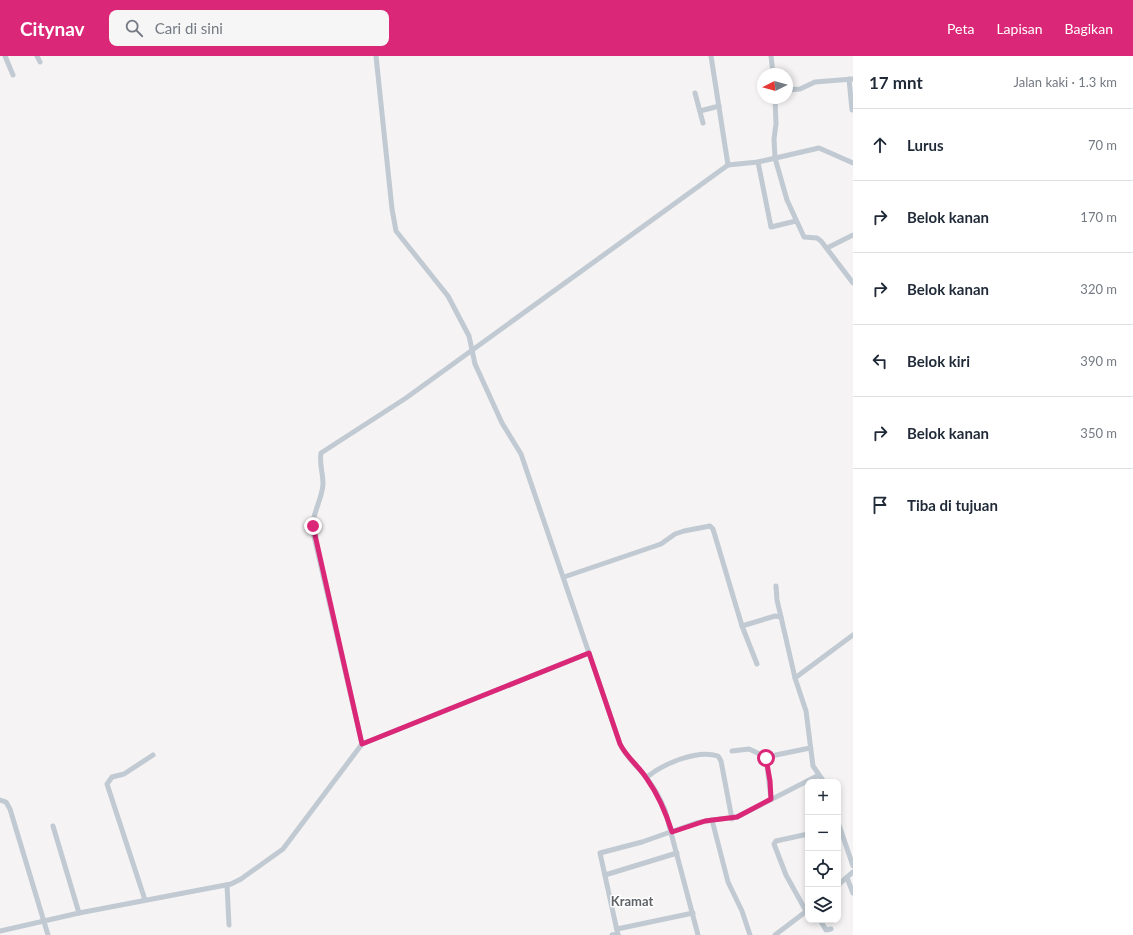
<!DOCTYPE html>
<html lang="id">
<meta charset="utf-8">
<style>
:root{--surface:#fff;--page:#f6f6f7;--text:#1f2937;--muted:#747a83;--line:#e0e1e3;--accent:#db2777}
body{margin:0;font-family:Lato,sans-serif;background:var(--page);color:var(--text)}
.controls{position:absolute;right:12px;bottom:12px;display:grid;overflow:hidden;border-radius:8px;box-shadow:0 2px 6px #0003}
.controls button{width:36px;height:36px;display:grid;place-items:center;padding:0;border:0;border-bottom:1px solid var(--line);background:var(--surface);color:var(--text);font:20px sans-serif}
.compass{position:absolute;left:757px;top:12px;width:36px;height:36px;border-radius:50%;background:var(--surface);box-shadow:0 2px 6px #0003;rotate:264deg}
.stop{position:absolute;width:12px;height:12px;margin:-9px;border:3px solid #db2777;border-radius:50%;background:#fff}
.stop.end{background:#db2777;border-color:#fff;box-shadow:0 1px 4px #0008}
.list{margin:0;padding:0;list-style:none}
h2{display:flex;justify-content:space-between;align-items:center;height:52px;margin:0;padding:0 16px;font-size:17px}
h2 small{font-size:13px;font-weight:400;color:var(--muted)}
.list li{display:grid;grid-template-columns:26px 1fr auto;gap:12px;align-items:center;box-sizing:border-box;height:72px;padding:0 16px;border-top:1px solid var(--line)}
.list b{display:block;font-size:15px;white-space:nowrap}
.list em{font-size:13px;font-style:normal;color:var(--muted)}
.icon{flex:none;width:22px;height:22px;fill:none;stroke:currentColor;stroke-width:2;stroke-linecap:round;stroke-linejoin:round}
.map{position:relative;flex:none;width:853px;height:879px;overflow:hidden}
header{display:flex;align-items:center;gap:24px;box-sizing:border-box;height:56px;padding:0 20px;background:var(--accent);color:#fff}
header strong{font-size:19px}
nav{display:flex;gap:22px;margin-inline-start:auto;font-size:14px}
.search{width:280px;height:36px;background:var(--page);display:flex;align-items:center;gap:10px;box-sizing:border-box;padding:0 14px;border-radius:8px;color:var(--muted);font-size:15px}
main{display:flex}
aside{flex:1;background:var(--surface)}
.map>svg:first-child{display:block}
</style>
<header>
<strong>Citynav</strong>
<div class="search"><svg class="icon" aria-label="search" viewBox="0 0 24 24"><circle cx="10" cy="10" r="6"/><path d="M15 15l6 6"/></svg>Cari di sini</div>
<nav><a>Peta</a><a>Lapisan</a><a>Bagikan</a></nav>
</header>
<main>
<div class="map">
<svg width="853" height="879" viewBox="0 0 853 879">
<rect width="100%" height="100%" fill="#f5f3f3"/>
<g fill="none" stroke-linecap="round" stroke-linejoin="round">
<g stroke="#c1cad2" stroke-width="5">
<path d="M5 0 13 19"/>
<path d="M37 0 40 6"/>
<path d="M376 0 392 153 396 175 448 240 469 280 475 308 502 367 521 398 620 688C626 701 637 710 646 721 654 731 660 742 665 754L698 879"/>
<path d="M711 0 728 109 758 106 819 92 853 107"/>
<path d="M771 0 773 18"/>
<path d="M849 23 852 54"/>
<path d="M787 34 800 33 815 26 853 23"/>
<path d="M695 37 703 67"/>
<path d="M775 42 776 68 774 83 775 102 787 144 804 181 817 182 821 185 853 227"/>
<path d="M700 55 719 50"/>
<path d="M758 106 771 171 796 165"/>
<path d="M827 192 853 179"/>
<path d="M564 521 661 488 675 478 684 475 710 470 713 473 742 570 775 560 781 561 795 622"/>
<path d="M776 530 777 544 781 561"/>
<path d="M742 570 757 608"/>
<path d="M362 688 313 476C311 458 322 445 323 428 323 417 319 407 321 397L406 342 728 109"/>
<path d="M732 695 749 693 766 701"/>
<path d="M647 721C663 708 697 693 718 700L721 705 732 763"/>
<path d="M824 726 813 710 806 655 795 622 853 579"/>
<path d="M771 743 766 701 810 692"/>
<path d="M0 744 6 746 10 753 48 879"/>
<path d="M838 766 853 810"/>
<path d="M53 770 79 857"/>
<path d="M605 819 677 797"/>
<path d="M847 822 853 837"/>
<path d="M227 829 229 869"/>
<path d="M838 829 853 816"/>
<path d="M145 844 107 728 112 721 124 718 153 699"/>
<path d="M806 855 786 819 774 788 776 785 808 778"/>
<path d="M820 864 826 874 831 873"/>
<path d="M617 873 693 857"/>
<path d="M0 875 79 857 231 828 241 823 283 793 362 688 589 597"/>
<path d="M612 879 618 878"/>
<path d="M618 879 600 797 642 786 696 767 712 764"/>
<path d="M750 879 742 855 728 826 712 764 737 761 819 719"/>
<path d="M775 879 808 854"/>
</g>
</g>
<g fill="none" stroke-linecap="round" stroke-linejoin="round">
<path stroke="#db2777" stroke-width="5" d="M313 470 362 688 589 597 620 688C627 702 639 710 647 723 659 740 666 757 672 776L705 765 737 761 771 743 770 725 766 702"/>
</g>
<g text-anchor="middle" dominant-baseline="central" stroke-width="3" stroke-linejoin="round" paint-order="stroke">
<g font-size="13" font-weight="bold" fill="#5f6368" stroke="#fff">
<text x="632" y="845">Kramat</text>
</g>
</g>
</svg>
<div class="controls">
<button>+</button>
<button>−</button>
<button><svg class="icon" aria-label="locate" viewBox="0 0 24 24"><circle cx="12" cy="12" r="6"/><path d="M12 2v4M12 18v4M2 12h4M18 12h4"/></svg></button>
<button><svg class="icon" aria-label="layers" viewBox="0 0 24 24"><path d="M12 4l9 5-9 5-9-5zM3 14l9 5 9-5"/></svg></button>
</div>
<svg class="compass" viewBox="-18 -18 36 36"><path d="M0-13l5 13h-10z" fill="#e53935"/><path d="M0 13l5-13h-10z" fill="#747a83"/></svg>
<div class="stop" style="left:766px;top:702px"></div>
<div class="stop end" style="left:313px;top:470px"></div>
</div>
<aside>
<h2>17 mnt<small>Jalan kaki · 1.3 km</small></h2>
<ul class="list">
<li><svg class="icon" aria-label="ahead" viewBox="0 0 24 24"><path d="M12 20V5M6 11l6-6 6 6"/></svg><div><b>Lurus</b></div><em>70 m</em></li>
<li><svg class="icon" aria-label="right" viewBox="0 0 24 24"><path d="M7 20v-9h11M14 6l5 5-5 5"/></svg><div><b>Belok kanan</b></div><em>170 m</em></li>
<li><svg class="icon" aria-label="right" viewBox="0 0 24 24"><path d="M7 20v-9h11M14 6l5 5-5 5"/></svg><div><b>Belok kanan</b></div><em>320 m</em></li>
<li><svg class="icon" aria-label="left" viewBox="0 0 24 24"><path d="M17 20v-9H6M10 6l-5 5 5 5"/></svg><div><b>Belok kiri</b></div><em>390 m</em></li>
<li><svg class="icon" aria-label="right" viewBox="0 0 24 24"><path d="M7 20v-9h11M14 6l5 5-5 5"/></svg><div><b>Belok kanan</b></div><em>350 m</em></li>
<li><svg class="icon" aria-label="arrive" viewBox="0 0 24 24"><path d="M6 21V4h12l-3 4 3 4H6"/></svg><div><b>Tiba di tujuan</b></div></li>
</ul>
</aside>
</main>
